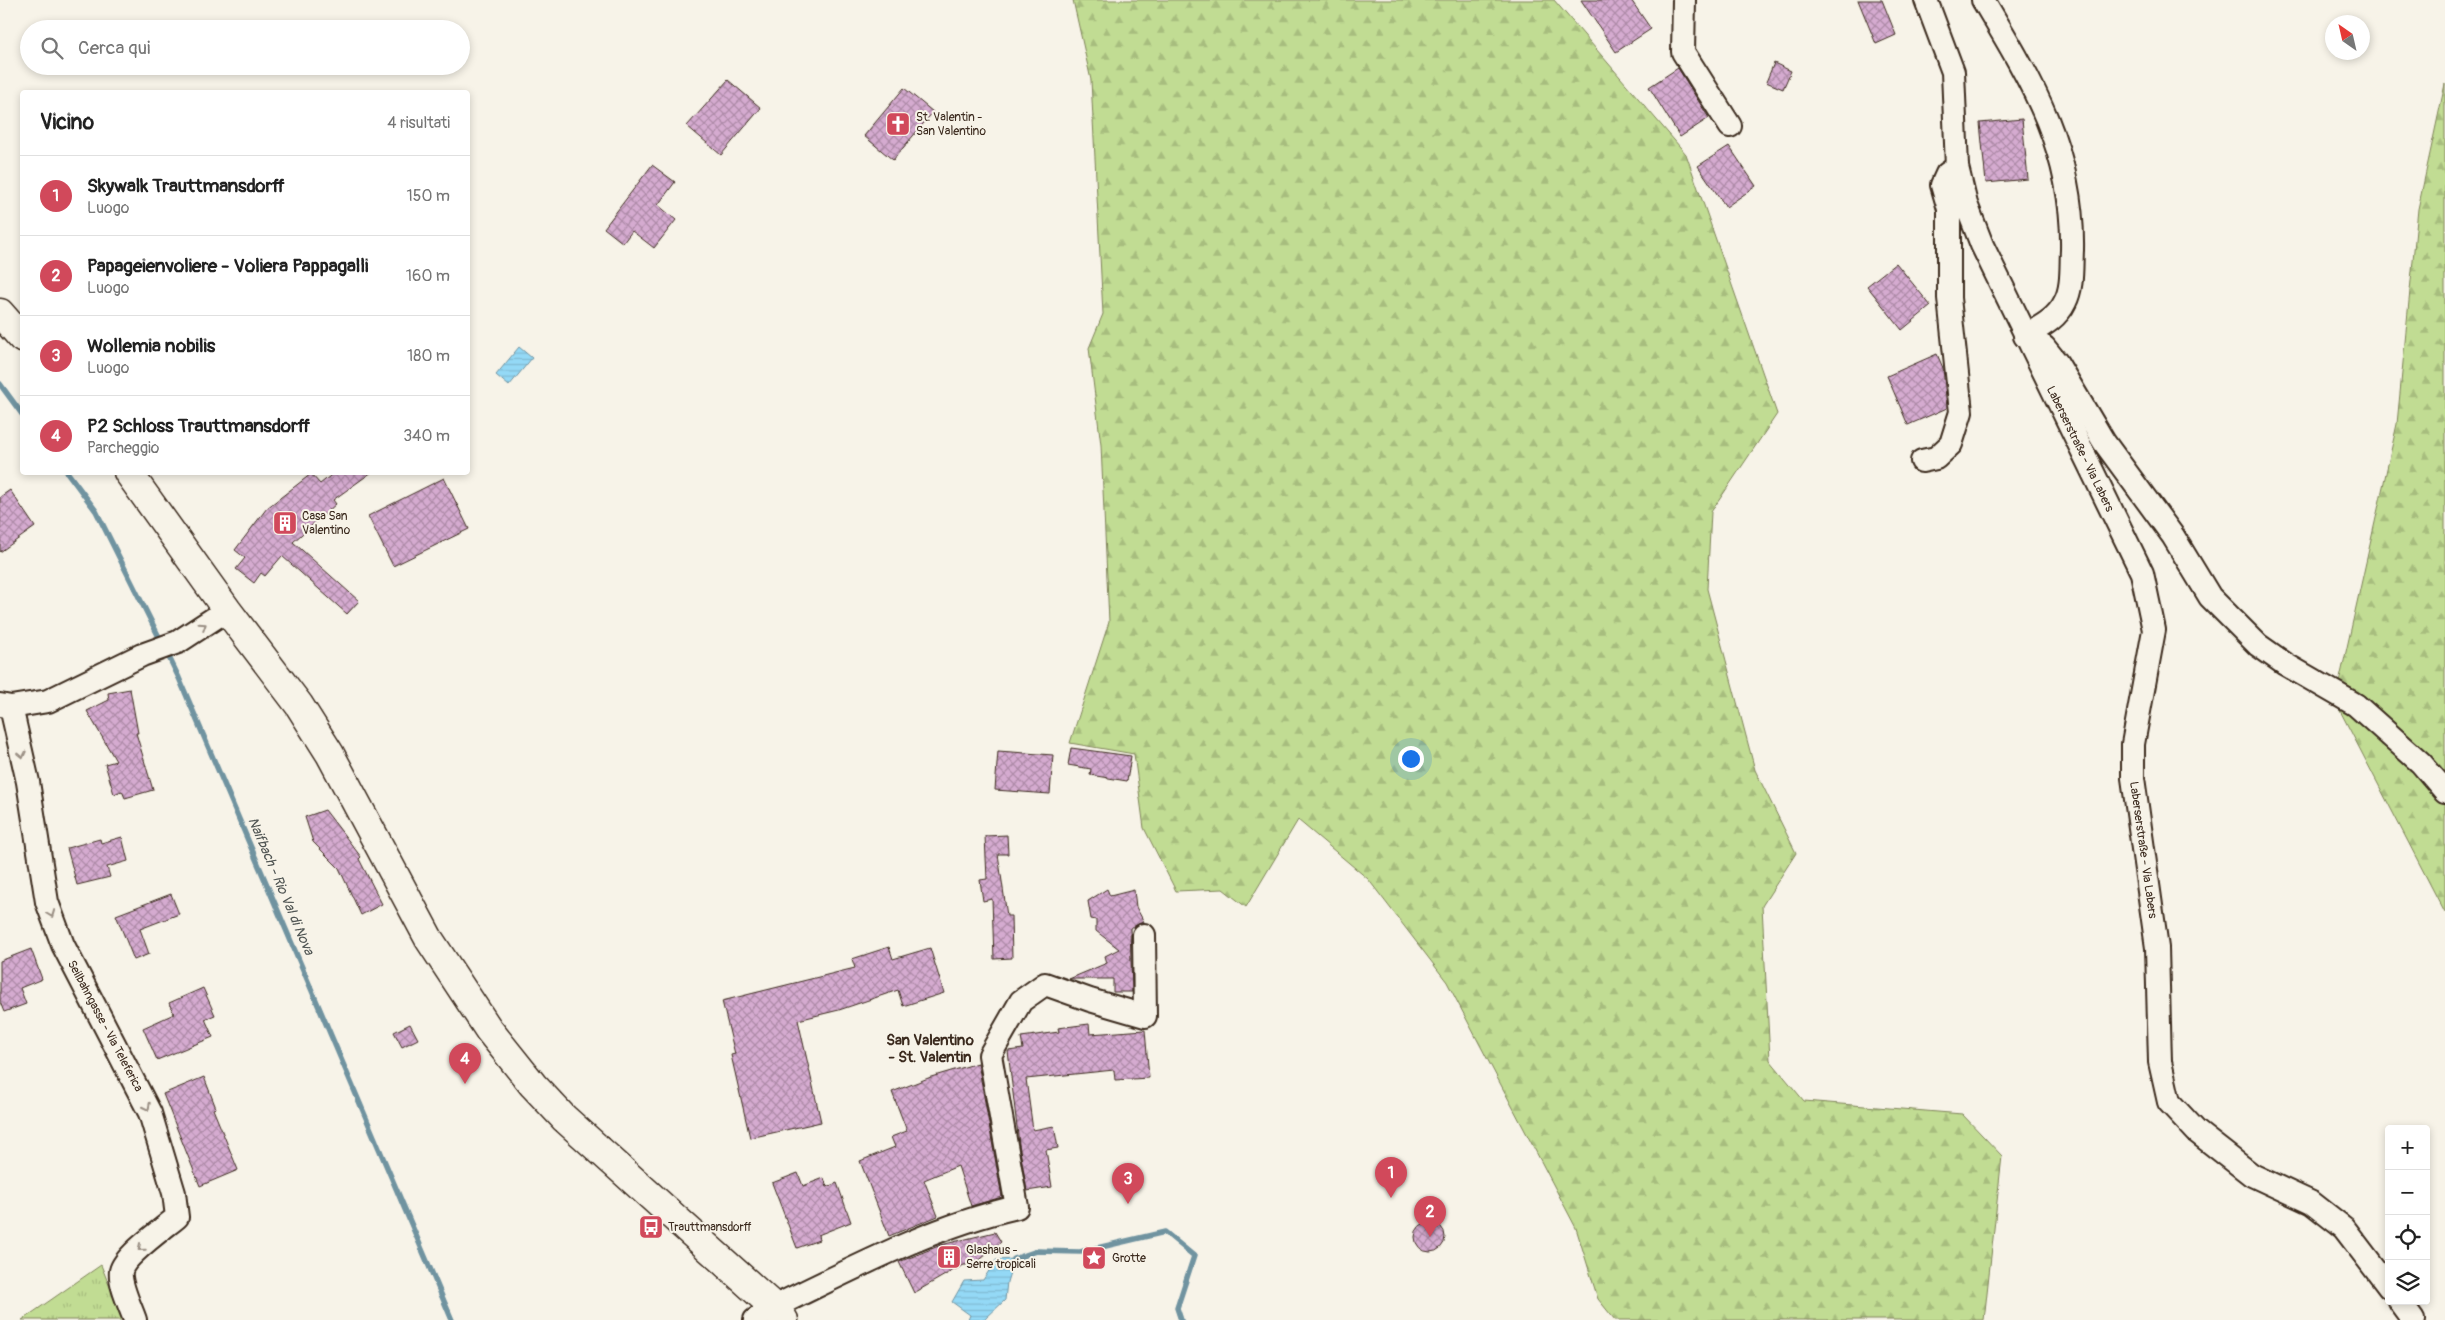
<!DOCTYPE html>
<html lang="it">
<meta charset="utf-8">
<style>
:root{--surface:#fff;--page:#f6f6f6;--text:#222;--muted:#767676;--line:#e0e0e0;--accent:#d1495b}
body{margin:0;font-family:Pangolin,sans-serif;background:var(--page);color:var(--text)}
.controls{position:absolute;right:15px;bottom:15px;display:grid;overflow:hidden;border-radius:5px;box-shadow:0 2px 8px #0003}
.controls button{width:45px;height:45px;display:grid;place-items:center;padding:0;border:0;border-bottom:1px solid var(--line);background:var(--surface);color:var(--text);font:25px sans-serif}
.compass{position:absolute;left:2325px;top:15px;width:45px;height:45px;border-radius:50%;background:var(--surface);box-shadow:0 2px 8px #0003;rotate:326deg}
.you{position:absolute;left:1410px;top:758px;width:18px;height:18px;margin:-12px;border:4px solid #fff;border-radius:50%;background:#1a73e8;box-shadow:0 0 0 8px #1a73e833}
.badge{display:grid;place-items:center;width:32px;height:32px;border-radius:50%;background:var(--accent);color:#fff;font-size:16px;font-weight:700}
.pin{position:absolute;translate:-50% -41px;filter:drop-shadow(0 1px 2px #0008)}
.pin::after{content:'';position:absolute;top:26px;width:18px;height:15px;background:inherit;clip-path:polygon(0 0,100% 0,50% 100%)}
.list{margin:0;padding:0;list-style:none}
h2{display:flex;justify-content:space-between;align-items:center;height:65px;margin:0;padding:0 20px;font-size:21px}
h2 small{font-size:16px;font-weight:400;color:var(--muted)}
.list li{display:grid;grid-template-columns:32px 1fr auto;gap:15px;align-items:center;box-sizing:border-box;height:80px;padding:0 20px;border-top:1px solid var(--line)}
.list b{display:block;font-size:19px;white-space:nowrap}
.list p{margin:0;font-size:16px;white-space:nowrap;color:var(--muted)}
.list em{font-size:16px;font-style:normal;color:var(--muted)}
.icon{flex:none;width:28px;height:28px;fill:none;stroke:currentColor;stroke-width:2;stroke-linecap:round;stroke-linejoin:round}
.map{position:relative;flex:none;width:2445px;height:1320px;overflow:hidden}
.search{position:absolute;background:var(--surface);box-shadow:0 2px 8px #0003;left:20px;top:20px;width:450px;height:55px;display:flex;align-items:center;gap:12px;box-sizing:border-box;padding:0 18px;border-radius:28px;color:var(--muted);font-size:19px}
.panel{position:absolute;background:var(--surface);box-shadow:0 2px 8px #0003;left:20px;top:90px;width:450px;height:385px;border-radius:5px}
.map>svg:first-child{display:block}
</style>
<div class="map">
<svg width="2445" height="1320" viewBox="0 0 2445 1320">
<defs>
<pattern id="grass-tufts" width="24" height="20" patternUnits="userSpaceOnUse" patternTransform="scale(1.25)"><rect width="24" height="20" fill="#c1dc93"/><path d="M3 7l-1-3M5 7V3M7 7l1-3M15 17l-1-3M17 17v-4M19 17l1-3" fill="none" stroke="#a7bd7e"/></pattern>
<pattern id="forest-firs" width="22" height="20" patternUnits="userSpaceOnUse" patternTransform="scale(1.25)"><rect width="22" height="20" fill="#c1dc93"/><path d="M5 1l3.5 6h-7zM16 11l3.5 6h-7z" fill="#a7bd7e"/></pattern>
<pattern id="water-rules" width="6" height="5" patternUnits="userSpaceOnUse" patternTransform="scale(1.25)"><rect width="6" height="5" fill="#94d9f6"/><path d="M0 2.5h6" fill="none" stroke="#80bad2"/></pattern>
<pattern id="building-cross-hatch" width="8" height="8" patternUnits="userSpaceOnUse" patternTransform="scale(1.25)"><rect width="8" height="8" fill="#d5abd0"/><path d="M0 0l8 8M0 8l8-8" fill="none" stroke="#ae8ba8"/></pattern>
</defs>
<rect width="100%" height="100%" fill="#f7f3e8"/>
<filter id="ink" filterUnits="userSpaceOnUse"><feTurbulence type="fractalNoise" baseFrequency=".02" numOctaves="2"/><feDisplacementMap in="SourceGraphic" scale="10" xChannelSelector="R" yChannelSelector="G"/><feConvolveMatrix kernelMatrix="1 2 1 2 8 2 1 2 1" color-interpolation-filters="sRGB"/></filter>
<g filter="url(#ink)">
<path fill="url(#grass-tufts)" stroke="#7e8358" d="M101 1265 123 1320H22Z"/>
<g fill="url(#forest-firs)" stroke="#7e8358">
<path d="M1073 0H1554L1686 154 1777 414 1711 512 1707 589 1755 770 1796 853 1762 906 1770 1060 1804 1101 1962 1114 2002 1156 1984 1320H1615L1598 1299 1576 1228 1447 982 1368 879 1298 820 1246 907 1223 889 1176 891 1144 828 1134 754 1070 743 1109 622 1101 445 1089 348 1103 314 1091 80Z"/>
<path d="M2445 84V913L2335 701 2397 424 2418 209Z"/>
</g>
<g fill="url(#water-rules)" stroke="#7093a0">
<path d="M519 347 532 358 509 386 496 375Z"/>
<path d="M1014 1259 1007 1282 1005 1300 984 1320H968L970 1315 952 1302 964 1281 983 1280 996 1260Z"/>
</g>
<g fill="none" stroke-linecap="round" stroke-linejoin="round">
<g stroke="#7093a0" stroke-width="5.5">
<path d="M0 384 22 414"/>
<path d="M67 472 96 511 162 643"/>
<path d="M166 651 179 678 452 1320"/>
<path d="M1014 1259 1037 1251 1080 1252 1165 1232 1194 1256 1177 1308 1181 1320"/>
</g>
</g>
<g fill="url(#building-cross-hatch)" stroke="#3b2a1e">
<path d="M1581 0H1631L1651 29 1616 52Z"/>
<path d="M1858 0H1882L1896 35 1876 44Z"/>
<path d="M1774 63 1791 71 1783 89 1766 82Z"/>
<path d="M1678 68 1709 118 1680 137 1649 87Z"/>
<path d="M728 80 761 108 721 155 687 126Z"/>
<path d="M904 88 933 112 893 160 864 136Z"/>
<path d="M2022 119 2028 179 1986 183 1980 123Z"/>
<path d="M1729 146 1756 186 1726 207 1698 166Z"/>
<path d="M652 165 675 182 658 205 676 220 654 248 632 231 623 243 604 228Z"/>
<path d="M1896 263 1931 306 1902 330 1867 286Z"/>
<path d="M1937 354 1943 368 1947 408 1908 425 1887 376Z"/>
<path d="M335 472H372L333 500 336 504 293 542 359 601 347 614 282 556 265 576 261 573 254 583 236 569 245 558 235 550 267 508 311 474 320 484Z"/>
<path d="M444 478 469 529 393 566 368 516Z"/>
<path d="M10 490 35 527 0 552V497Z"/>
<path d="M130 689 138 733H136L153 790 125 798 122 791 114 794 105 764 116 761 87 711 109 700 108 693Z"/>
<path d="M1071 748 1131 756 1127 781 1090 775 1091 769 1068 765Z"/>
<path d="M998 751 1053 755 1050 794 995 790Z"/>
<path d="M325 810 361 857 359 859 382 904 361 915 339 868 313 842 305 817Z"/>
<path d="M1007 835 1008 854H998L1007 916H1011L1012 958 994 959 992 899 983 901 980 880 987 879 985 836Z"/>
<path d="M122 837 128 861 107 867 110 877 77 885 67 848 100 839 101 843Z"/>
<path d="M1107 889 1110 896 1134 890 1136 907 1144 922 1130 928 1132 992H1113V979H1069L1107 963 1105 956 1119 949 1096 931V920L1091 919 1088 901Z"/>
<path d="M171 894 179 914 140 929 149 954 134 960 116 915Z"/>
<path d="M889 947 893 959 930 948 944 993 903 1006 898 990 839 1010 798 1020 821 1122 750 1138 731 1055 735 1054 722 1001 855 968 852 959Z"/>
<path d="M31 949 42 979 20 988 26 1004 4 1012 0 1002V961Z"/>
<path d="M203 988 215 1015 205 1019 213 1037 157 1060 143 1028 174 1014 169 1003Z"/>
<path d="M410 1024 418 1039 402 1047 394 1032Z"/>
<path d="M1089 1024 1090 1034 1145 1030 1149 1078 1115 1080 1114 1070 1026 1079 1033 1130 1054 1126 1058 1148 1046 1150 1052 1187 1027 1191 1019 1144 1008 1051 1023 1049 1021 1037 1059 1032 1058 1028Z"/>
<path d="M978 1063 1002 1197 971 1206 958 1166 924 1180 938 1216 889 1236 860 1161 895 1147 891 1137 907 1131 892 1092 931 1077Z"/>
<path d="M204 1077 216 1108 213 1109 238 1170 200 1186 163 1094Z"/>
<path d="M798 1173 803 1186 824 1178 827 1187 837 1183 851 1222 818 1235 819 1240 797 1248 772 1183Z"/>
<circle cx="1430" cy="1237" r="15"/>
<path d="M995 1232 1001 1242 974 1265H964L952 1271 914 1293 899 1262 941 1245Z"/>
</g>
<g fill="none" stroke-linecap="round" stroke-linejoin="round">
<defs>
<g id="street">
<path d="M1684 0 1683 52 1730 126"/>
<path d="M1926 0 1953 72 1957 167 1966 204 1982 245 2142 573 2154 630 2133 744V778L2157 948 2160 1062 2169 1102 2197 1132 2252 1175 2312 1203 2344 1228 2389 1287"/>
<path d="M1983 0C2032 82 2074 151 2072 250 2071 266 2073 287 2065 302 2057 319 2040 327 2025 336"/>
<path d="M2032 340 2044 347 2057 363 2104 442 2173 536 2210 597 2258 645 2285 664 2356 705 2421 763 2445 791"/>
<path d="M1922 461 1936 458 1951 444 1961 412 1949 298V209L1942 185 1947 174 1957 167"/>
<path d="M0 705 11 707 48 701 142 655 178 642 227 610"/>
<path d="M11 707 28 782 47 902 63 945 150 1113 174 1193 177 1217C164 1228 124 1256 121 1271 119 1284 131 1308 135 1320"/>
<path d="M2399 1301 2413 1320"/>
<path d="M755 1320 774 1307C853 1269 930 1227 1017 1207L990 1055 1021 1001 1045 984 1090 1000 1145 1016 1144 935"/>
</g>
<g id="secondary">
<path d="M0 313 22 338"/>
<path d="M128 472 227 610 299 705 330 754 429 939 489 1030 533 1085 564 1118 774 1307 784 1320"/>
</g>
</defs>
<use href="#street" stroke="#3b2a1e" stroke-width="26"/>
<use href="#secondary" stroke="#3b2a1e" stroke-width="31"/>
<use href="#street" stroke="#f7f3e8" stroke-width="22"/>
<use href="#secondary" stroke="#f7f3e8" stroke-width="28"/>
</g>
<defs><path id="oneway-chevron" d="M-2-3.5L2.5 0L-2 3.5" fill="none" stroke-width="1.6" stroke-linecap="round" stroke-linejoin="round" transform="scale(1.25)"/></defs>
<g stroke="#998e83">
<use href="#oneway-chevron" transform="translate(203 626) rotate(-33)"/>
<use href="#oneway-chevron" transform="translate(22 755) rotate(77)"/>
<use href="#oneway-chevron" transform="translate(51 914) rotate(69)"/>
<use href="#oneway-chevron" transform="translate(147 1107) rotate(63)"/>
<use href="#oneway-chevron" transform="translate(141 1248) rotate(139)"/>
</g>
</g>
<defs>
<symbol id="church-square" viewBox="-11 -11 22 22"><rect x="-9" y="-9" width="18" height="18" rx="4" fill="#d1495b" stroke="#f7f3e8"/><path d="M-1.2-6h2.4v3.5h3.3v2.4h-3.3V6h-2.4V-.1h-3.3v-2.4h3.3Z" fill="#fff"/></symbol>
<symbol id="building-square" viewBox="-11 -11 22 22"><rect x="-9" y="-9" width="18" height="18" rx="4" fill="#d1495b" stroke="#f7f3e8"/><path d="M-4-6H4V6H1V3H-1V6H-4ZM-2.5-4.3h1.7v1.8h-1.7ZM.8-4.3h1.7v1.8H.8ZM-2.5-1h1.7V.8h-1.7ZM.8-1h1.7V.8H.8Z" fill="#fff"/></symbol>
<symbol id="bus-square" viewBox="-11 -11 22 22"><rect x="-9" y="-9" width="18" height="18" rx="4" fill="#d1495b" stroke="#f7f3e8"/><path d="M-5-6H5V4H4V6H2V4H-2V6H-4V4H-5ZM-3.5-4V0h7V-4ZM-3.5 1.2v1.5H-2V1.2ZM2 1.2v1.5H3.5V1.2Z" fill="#fff"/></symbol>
<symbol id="sight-square" viewBox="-11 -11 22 22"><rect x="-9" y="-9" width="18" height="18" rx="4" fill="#d1495b" stroke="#f7f3e8"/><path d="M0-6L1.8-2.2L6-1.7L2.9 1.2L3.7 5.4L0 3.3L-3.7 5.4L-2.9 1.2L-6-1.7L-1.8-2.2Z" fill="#fff"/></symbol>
</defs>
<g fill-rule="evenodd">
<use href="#church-square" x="884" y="110" width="28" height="28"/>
<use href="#building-square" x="271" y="509" width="28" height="28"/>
<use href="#bus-square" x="637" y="1213" width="28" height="28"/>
<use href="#building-square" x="935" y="1243" width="28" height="28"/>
<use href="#sight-square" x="1080" y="1244" width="28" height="28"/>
</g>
<g text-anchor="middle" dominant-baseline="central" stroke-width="4" stroke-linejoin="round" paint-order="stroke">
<g font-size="12" fill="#3b2a1e" stroke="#f7f3e8" text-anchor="start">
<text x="916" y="117">St. Valentin -<tspan x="916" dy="14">San Valentino</tspan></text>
<text x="302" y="516">Casa San<tspan x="302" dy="14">Valentino</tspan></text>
<text x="668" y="1227">Trauttmansdorff</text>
<text x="966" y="1250">Glashaus -<tspan x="966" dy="14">Serre tropicali</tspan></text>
<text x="1112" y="1258">Grotte</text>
</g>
<g font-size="12" fill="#3b2a1e" stroke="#f7f3e8">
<text transform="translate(2080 449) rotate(64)">Laberserstraße - Via Labers</text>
<text transform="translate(2143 850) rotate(82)">Laberserstraße - Via Labers</text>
<text transform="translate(105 1026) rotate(62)">Seilbahngasse - Via Teleferica</text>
</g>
<g font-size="14" font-style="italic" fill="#515654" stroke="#f7f3e8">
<text transform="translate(281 886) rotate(67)">Naifbach - Rio Val di Nova</text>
</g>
<g font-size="15" font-weight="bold" fill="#3b2a1e" stroke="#f7f3e8">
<text x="930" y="1040">San Valentino<tspan x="930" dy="17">- St. Valentin</tspan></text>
</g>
</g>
</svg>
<div class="controls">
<button>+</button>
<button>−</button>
<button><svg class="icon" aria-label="locate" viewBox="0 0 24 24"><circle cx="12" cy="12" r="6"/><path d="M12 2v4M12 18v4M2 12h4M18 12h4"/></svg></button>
<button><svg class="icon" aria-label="layers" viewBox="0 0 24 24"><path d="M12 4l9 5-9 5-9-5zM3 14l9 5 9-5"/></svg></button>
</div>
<svg class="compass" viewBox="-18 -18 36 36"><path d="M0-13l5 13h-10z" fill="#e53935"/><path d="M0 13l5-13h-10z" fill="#767676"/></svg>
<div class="you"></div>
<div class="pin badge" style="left:1391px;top:1198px">1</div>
<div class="pin badge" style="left:1430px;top:1237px">2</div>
<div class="pin badge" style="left:1128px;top:1204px">3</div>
<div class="pin badge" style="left:465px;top:1084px">4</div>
<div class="search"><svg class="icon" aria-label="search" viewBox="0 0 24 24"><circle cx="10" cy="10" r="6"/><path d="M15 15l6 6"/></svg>Cerca qui</div>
<section class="panel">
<h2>Vicino<small>4 risultati</small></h2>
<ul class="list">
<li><span class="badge">1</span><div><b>Skywalk Trauttmansdorff</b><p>Luogo</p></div><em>150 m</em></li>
<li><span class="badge">2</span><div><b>Papageienvoliere - Voliera Pappagalli</b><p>Luogo</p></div><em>160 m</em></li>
<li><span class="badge">3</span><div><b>Wollemia nobilis</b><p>Luogo</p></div><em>180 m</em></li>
<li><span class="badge">4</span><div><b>P2 Schloss Trauttmansdorff</b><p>Parcheggio</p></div><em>340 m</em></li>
</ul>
</section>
</div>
